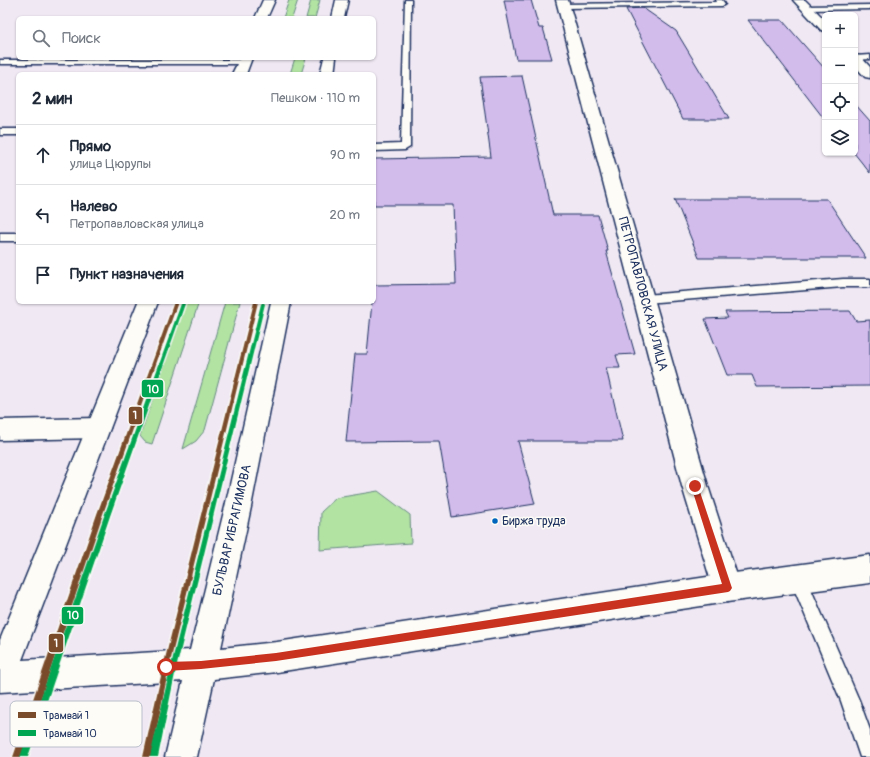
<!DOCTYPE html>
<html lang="ru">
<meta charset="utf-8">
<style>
:root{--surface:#fff;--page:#f2f2f3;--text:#1f2937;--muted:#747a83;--line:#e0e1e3}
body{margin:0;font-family:Pangolin,sans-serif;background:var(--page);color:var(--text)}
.controls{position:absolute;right:12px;top:12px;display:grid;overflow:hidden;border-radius:6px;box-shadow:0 1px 3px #0004}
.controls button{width:36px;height:36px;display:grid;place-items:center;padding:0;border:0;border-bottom:1px solid var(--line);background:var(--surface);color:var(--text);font:20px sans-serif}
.stop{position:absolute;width:12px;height:12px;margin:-9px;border:3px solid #c8321e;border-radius:50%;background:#fff}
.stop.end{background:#c8321e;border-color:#fff;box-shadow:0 1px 4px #0008}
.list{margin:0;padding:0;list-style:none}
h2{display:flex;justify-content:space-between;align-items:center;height:52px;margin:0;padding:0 16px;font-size:17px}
h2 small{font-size:13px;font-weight:400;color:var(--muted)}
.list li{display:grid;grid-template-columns:26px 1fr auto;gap:12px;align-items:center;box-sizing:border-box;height:60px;padding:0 16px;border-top:1px solid var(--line)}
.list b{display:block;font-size:15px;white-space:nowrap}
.list p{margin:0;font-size:13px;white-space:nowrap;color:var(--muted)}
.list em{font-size:13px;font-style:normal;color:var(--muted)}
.icon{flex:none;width:22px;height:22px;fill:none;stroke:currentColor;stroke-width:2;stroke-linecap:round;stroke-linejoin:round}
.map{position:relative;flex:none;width:870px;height:757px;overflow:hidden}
.search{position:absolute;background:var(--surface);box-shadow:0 1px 3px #0004;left:16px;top:16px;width:360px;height:44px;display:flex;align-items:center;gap:10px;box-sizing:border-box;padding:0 14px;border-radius:6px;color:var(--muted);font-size:15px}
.panel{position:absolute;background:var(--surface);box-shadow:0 1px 3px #0004;left:16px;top:72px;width:360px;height:232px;border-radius:6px}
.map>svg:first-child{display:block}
</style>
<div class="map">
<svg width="870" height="757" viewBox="0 0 870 757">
<rect width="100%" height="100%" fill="#f0e9f4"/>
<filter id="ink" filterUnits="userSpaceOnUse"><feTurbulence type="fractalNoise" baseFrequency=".025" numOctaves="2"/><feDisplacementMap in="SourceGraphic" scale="8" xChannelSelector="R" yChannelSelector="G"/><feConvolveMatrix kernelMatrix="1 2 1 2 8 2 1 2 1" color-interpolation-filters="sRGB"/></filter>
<g filter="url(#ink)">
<g fill="#b2e3a3" stroke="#668980">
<path d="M289 0H298L292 18H283Z"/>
<path d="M311 0H320L315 18H306Z"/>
<path d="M295 58H306L301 74H290Z"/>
<path d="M186 302H199L152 444 145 442 140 436Z"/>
<path d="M225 302H240L205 430 196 441 183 449Z"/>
<path d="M378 491 410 515 411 543 320 550 321 512 336 498Z"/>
</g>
<g fill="#d2bcec" stroke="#1b2f5e">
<path d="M504 0H531L539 28H543L552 59H516Z"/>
<path d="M643 8 676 31 729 119H683L626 9Z"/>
<path d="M748 20H782L825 69V120Z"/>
<path d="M522 76 553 215H598L608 251H606L635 354 616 355 620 368H606L623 441H518L535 504 452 517 439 441 346 442 355 354H367L372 302H374V285L456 284 453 205H374V159L491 157 480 77Z"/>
<path d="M855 104 870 121V173L854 153H855Z"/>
<path d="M675 199H827L866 258H699Z"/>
<path d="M850 311 856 321 870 320V386L757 387 752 375H727L705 319 728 318 725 312Z"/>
</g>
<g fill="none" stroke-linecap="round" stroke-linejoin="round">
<defs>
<g id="lane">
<path d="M405 0H411L410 147 405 150 374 151V145L401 144Z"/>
<path d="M716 0H722L725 4 722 6 564 8 561 6 564 4 717 2Z"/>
<path d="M870 5V9L806 10 803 8 806 6Z"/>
<path d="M870 55V59L855 60V56Z"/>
<path d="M0 60H244L248 62 244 64H0Z"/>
<rect x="0" y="129" width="18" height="6"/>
<rect x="0" y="233" width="18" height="8"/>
<path d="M843 279H870V287H843L645 303 641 302 639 299 641 296 645 295Z"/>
<path d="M798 571 804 573 859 700 870 730V757H860L841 701 790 579 792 573Z"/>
</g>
<g id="street">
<path d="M556 0H568L708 486 741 588 737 598 727 602 717 598 713 588 682 486Z"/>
<path d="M793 0H805L825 20V31L821 30Z"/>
<path d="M855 55 860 56 870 67V78L865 77 855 66Z"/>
<path d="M98 418 106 421 110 428 106 435 98 438 0 440V420Z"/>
</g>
<g id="secondary">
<path d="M263 0H275L267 18H255Z"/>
<path d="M336 0H348L344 18H332Z"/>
<path d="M240 58H252L246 74H232Z"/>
<path d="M324 58H336L334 74H320Z"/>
<path d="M138 302H158L22 660 190 650 225 507 271 302H291L251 507 221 648 277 642 727 574 870 555V583L727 602 277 672 214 679 197 757H165L183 681 0 692V640Z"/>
</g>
</defs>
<use href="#lane" stroke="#1b2f5e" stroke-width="3"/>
<use href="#street" stroke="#1b2f5e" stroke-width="3"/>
<use href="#secondary" stroke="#1b2f5e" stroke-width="3"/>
<use href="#lane" fill="#fdfcf7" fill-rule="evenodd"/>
<use href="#street" fill="#fdfcf7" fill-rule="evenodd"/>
<use href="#secondary" fill="#fdfcf7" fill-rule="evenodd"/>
<defs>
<g id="tram-1">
<path d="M174 302H178L103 514 21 757H13L97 514Z"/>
<path d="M254 302H258L169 667 151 757H143L163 667Z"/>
</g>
<g id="tram-2">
<path d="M183 302 185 304 110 516 28 757H20L104 516 181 304Z"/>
<path d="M263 302 265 304 176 669 158 757H150L170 669 261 304Z"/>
</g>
</defs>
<use href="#tram-1" stroke="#fdfcf7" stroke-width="3"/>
<use href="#tram-2" stroke="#fdfcf7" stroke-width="3"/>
<use href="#tram-1" fill="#7a4b2a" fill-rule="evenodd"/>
<use href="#tram-2" fill="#00a651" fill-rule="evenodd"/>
</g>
</g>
<path fill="#c8321e" d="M695 482 698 486 732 588 730 591 728 592 276 661 201 669 166 671 163 670 162 667 163 664 166 662 201 661 276 653 722 584 691 486Z"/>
<circle fill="#0065bd" stroke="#fdfcf7" stroke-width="1.5" cx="495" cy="521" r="3.5"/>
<g text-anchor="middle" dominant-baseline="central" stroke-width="3" stroke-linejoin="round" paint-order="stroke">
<g font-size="12" fill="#1b2f5e" stroke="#fdfcf7" text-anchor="start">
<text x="502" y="521">Биржа труда</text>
</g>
<g font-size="13" fill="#1b2f5e" stroke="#fdfcf7">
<text transform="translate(643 294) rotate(75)">ПЕТРОПАВЛОВСКАЯ УЛИЦА</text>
<text transform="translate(232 530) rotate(-77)">БУЛЬВАР ИБРАГИМОВА</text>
</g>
</g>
<rect x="10" y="701" width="132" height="46" rx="6" fill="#fdfcf7" stroke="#b9bec9" stroke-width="1"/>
<rect x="18" y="712" width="18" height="6" fill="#7a4b2a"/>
<rect x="18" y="730" width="18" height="6" fill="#00a651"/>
<g font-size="11" fill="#1b2f5e">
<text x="43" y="719">Трамвай 1</text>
<text x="43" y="737">Трамвай 10</text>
</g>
<g stroke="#fdfcf7" stroke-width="1.5">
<rect x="141" y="379" width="23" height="19" rx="4" fill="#00a651"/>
<rect x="128" y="406" width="15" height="19" rx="4" fill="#7a4b2a"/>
<rect x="61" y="606" width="23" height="19" rx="4" fill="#00a651"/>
<rect x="48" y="633" width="16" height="20" rx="4" fill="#7a4b2a"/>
</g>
<g font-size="11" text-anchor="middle" font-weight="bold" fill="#fff">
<text x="153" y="393">10</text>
<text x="135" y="419">1</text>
<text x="73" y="619">10</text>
<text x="56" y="647">1</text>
</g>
</svg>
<div class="controls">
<button>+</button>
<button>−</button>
<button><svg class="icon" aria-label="locate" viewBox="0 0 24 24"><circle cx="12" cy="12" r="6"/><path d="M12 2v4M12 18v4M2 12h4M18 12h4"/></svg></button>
<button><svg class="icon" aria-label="layers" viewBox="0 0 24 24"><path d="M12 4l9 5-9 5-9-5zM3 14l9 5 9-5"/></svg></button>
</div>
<div class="stop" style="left:166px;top:667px"></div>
<div class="stop end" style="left:695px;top:486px"></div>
<div class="search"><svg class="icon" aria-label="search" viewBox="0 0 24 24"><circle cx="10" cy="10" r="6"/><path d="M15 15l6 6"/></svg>Поиск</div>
<section class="panel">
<h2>2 мин<small>Пешком · 110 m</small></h2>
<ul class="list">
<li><svg class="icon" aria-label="ahead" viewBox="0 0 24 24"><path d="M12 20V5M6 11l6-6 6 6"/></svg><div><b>Прямо</b><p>улица Цюрупы</p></div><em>90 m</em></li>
<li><svg class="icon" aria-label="left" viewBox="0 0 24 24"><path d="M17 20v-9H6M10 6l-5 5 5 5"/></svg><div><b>Налево</b><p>Петропавловская улица</p></div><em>20 m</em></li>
<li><svg class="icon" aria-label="arrive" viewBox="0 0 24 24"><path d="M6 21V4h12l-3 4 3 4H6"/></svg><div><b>Пункт назначения</b></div></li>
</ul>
</section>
</div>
